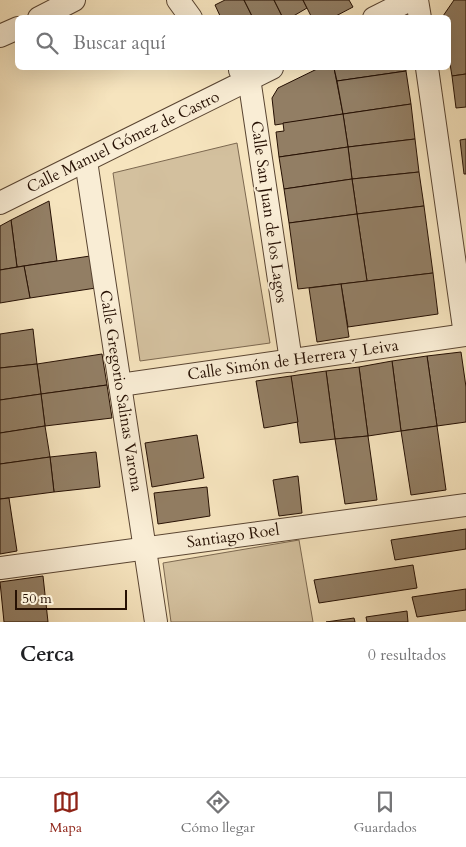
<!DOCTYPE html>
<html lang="es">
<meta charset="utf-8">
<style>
:root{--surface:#fff;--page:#f6f6f6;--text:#202124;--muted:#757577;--line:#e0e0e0;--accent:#8f2418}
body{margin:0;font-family:Cardo,serif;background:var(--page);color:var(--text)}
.scale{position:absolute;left:15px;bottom:12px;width:112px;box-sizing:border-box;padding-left:5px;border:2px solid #261003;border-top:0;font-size:14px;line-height:18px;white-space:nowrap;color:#261003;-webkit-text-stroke:4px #f9edd5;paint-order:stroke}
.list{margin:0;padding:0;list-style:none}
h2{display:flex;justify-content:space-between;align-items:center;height:65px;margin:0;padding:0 20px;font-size:21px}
h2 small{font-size:16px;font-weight:400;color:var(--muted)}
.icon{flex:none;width:28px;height:28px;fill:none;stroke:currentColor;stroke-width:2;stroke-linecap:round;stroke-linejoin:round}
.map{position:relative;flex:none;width:466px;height:622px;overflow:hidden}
.search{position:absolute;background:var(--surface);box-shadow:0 5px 20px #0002;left:15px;right:15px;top:15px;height:55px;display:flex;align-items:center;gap:12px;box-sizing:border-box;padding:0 18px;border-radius:8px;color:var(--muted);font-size:19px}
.sheet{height:155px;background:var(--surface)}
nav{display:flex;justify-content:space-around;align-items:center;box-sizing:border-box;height:70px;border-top:1px solid var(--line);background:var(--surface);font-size:14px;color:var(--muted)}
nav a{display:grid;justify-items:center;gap:2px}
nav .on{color:var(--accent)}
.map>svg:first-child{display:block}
</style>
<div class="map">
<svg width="466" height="622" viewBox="0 0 466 622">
<rect width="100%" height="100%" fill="#f6e4be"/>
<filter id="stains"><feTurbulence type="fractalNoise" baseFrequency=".004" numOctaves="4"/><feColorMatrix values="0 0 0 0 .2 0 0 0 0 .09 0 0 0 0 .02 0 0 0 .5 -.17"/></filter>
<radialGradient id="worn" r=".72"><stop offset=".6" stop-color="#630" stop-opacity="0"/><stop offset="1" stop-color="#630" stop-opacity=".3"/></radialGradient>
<g fill="#d3c09e" stroke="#7c6850">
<path d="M237 143 270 343 140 361 113 173Z"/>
<path d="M299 540 313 622H171L163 563Z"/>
</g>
<g fill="#927e64" stroke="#261003">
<path d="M225 0H244L253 18H221L215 5Z"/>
<path d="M244 0H274L283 18H253Z"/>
<path d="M274 0H303L307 8 290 18H283Z"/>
<path d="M303 0H349L353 7 332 18H312Z"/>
<path d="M454 0H466V74L452 76 448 52V18L443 16Z"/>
<path d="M319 68H334L343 114 275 125 272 98 278 88Z"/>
<path d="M334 68H406V71L337 81Z"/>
<path d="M406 71 411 104 343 114 337 81Z"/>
<path d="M466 74V107L456 108 452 76Z"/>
<path d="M411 104 415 139 348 147 343 114Z"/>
<path d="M343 114 348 147 279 157 276 132 284 131 283 123Z"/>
<path d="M415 139 419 172 352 179 348 147Z"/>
<path d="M466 139V174H464L460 140Z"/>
<path d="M348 147 352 179 284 189 279 157Z"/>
<path d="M419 172 424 206 357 214 352 179Z"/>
<path d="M352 179 357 214 289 223 284 189Z"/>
<path d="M49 201 57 261 17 267 11 220Z"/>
<path d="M424 206 433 273 367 281 357 214Z"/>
<path d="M357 214 367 281 298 289 289 223Z"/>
<path d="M11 220 17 267 0 270V226Z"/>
<path d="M90 256 96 288 30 298 24 266Z"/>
<path d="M24 266 30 298 0 303V270Z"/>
<path d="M433 273 438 314 348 327 341 284Z"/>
<path d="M341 284 349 337 317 342 309 288Z"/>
<path d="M33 329 37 364 0 368V334Z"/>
<path d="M461 352 466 387V422L437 426 427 356Z"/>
<path d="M102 354 107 385 41 394 37 364Z"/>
<path d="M427 356 437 426 401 431 392 361Z"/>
<path d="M392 361 401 431 368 436 359 367Z"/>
<path d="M37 364 41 394 0 400V368Z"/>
<path d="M359 367 368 436 335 439 326 371Z"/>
<path d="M326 371 335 439 300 443 291 376Z"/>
<path d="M291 376 298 422 264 428 256 381Z"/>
<path d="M107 385 112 418 45 426 41 394Z"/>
<path d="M41 394 45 426 0 433V400Z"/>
<path d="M45 426 50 457 0 464V433Z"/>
<path d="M437 426 446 490 411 495 401 431Z"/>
<path d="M197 435 204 478 152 487 145 443Z"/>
<path d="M368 436 377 500 345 504 335 439Z"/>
<path d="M96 452 100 487 54 492 50 457Z"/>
<path d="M50 457 54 492 0 499V464Z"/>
<path d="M298 476 302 513 279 516 273 480Z"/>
<path d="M207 487 210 516 158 524 154 493Z"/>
<path d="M9 498 17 551 0 554V499Z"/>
<path d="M466 529V549L395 560 391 540Z"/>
<path d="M413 565 417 588 319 603 314 580Z"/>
<path d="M43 576 48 622H4L0 582Z"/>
<path d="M466 589V610L417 617 412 597Z"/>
<path d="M407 611 408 622H367L366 617Z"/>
<path d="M354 618 355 622H326Z"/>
</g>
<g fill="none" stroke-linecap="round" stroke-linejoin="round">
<defs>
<g id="minor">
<path d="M178 0 191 18"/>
<path d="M417 0 420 18"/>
<path d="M39 18 74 0"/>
<path d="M374 18 410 0"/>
<path d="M0 36 18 28"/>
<path d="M427 68 465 335"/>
<path d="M240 70 249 78 291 361"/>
<path d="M86 161 156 622"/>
<path d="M0 203 272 68"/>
<path d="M120 385 466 335"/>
<path d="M0 568 466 505"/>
</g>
</defs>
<use href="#minor" stroke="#5a4532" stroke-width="24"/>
<use href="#minor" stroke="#f9edd5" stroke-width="22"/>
</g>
<g text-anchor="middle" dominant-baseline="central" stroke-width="4" stroke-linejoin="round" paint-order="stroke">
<g font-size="16" fill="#261003" stroke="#f9edd5">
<text transform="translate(123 142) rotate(-26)">Calle Manuel Gómez de Castro</text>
<text transform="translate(269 212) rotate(82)">Calle San Juan de los Lagos</text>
<text transform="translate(293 360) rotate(-8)">Calle Simón de Herrera y Leiva</text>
<text transform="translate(121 391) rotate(81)">Calle Gregorio Salinas Varona</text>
<text transform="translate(233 536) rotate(-8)">Santiago Roel</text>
</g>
</g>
<rect width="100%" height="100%" filter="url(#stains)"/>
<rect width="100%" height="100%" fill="url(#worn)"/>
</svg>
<div class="scale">50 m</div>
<div class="search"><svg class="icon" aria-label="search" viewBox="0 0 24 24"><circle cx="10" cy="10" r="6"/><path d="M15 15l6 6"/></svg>Buscar aquí</div>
</div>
<section class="sheet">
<h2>Cerca<small>0 resultados</small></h2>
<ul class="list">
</ul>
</section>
<nav>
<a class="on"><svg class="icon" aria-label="map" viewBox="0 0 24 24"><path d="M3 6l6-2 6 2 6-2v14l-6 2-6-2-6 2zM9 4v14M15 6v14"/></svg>Mapa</a>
<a><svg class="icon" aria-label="directions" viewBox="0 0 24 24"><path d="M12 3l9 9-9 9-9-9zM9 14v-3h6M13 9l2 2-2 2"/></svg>Cómo llegar</a>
<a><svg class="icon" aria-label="saved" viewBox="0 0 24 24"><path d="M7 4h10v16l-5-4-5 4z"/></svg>Guardados</a>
</nav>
